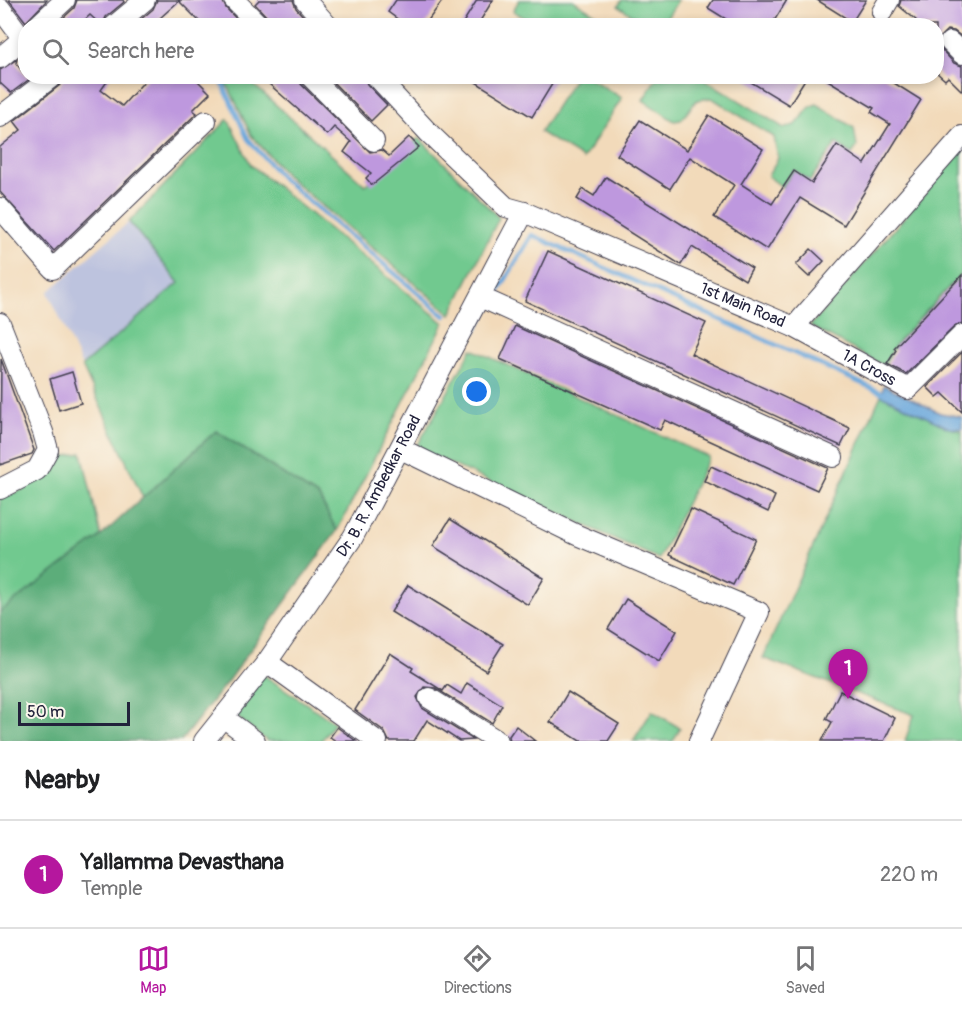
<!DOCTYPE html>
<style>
:root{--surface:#fff;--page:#f6f6f6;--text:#202124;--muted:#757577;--line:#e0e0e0;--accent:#b5179e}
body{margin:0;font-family:Pangolin,sans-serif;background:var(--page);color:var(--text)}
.scale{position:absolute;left:18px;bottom:15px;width:112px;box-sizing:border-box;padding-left:6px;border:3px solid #22223b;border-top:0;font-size:16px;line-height:21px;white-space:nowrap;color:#22223b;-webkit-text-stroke:4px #fbf7ec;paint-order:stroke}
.you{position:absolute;left:477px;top:392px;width:21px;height:21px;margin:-15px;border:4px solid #fff;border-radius:50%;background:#1a73e8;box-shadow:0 0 0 9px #1a73e833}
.badge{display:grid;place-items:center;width:39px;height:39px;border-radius:50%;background:var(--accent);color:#fff;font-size:20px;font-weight:700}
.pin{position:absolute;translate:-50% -50px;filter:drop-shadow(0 2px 3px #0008)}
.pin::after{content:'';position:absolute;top:32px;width:21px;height:18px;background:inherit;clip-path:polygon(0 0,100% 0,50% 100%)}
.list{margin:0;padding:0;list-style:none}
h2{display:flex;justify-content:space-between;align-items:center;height:78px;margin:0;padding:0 24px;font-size:26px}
h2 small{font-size:20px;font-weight:400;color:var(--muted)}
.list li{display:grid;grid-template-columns:39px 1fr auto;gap:18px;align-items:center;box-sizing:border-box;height:108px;padding:0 24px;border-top:2px solid var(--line)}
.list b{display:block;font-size:22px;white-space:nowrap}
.list p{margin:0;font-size:20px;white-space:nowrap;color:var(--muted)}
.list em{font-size:20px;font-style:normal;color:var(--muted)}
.icon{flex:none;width:33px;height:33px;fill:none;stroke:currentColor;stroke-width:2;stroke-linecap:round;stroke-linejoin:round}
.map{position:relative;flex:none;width:962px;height:741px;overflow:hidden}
.search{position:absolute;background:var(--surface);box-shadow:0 3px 9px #0003;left:18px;right:18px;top:18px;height:66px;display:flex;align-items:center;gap:15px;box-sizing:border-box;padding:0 21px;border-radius:24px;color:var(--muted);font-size:22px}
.sheet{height:186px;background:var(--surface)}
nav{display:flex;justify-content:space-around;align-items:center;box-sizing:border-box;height:84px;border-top:2px solid var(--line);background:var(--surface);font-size:16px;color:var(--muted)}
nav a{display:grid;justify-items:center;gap:3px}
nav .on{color:var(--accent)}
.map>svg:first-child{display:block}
</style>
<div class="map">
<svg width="962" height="741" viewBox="0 0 962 741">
<rect width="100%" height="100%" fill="#fbf7ec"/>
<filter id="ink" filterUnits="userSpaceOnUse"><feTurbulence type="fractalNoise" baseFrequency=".0167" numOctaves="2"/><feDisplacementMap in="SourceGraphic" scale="12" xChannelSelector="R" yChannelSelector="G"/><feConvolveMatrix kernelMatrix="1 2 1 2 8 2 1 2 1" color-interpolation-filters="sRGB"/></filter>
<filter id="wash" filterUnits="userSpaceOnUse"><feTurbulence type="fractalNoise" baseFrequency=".008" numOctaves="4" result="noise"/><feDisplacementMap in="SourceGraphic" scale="24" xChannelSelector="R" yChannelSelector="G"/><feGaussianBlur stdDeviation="1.35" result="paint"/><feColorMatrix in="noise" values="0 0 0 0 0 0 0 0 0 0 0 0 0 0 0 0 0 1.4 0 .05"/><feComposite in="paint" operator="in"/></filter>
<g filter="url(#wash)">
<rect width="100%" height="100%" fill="#f2daba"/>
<path fill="#bdc3de" d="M129 222 180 283 82 366 48 292Z"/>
<g fill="#71c98f" stroke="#4a7665" stroke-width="1.5">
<path d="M519 0H573L613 25H536L513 11Z"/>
<path d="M622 0H678L662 26 648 25 618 6Z"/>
<path d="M218 77H245L365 185 419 138 499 218 451 314 287 176 251 135 229 88Z"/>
<path d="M575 77H588L622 98 583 159 540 132Z"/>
<path d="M657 77H701L784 128C805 126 802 107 817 104L854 128 857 147 852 154 836 143 810 181 794 170 782 187 768 176 778 158 774 137 712 98 697 100 681 120 674 121 643 100Z"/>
<path d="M228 119 251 165 444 323 337 531 319 497 216 431 143 498 82 366 179 283 129 222Z"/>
<path d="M962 151V273L896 344 884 366 810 326Z"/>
<path d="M472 349 709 457 659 559 416 448Z"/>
<path d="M881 395 949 428 962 431V741H905L914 715 763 658Z"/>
<path d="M82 453 101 536 0 612V497L25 489 62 457Z"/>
<path d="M262 674 335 723 321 741H267L232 713Z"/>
<path d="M652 711 680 728 673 741H633Z"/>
</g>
<path fill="#5cad7a" stroke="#3f685a" stroke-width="1.5" d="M216 431 319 497 337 531 227 682 181 741H0V612L101 536Z"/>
<path fill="#6ba7dc" stroke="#46648c" stroke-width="1.5" d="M884 385 940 413 962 417V429L949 428 881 395Z"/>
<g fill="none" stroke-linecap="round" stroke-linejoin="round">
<g stroke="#6ba7dc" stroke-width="4.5">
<path d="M219 76 248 139 283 179 445 316"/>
<path d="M495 297 532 235 885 394"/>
<path d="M469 328 474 332 489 307"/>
</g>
</g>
<g id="blocks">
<g fill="#be98de">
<path d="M9 0H47L26 22Z"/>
<path d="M77 0H123L124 2 106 17 102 26 90 15 78 26H65L61 20 74 8Z"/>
<path d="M157 0H222L226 8 243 26H204L179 1 151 26H133L153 9Z"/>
<path d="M259 0H293L296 8 312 26H272L268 18 255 4Z"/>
<path d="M396 0H443L424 26H407L388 12Z"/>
<path d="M477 0H493L477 26H461Z"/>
<path d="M713 0H787L771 26H737L708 8Z"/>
<path d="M817 0H866L852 22Z"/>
<path d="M901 0H962V37L954 31 947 30 938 39 942 50 954 63 962 66V91L948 77 945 80 936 72V26H911L916 20 899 6Z"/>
<path d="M17 59 16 63 26 76 31 78 11 93 0 83V70Z"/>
<path d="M65 76H111L101 90 122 106 149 76H193L210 93 193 110 197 113 54 251 0 192V147L21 130 14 121 60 85Z"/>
<path d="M260 76H298L301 84 370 152 382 150 389 156 409 137 419 147 372 185 366 178 371 173 344 152 351 142 334 127 327 135Z"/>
<path d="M327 76H364L367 84 387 105 371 121Z"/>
<path d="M466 76H557L532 117Z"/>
<path d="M741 76H807L789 105Z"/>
<path d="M821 76H883L921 100 844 225 800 198 767 250 714 217 734 185 690 157 670 189 617 155 640 120 687 150 709 115 763 149 741 184 772 204 794 171 812 183 837 145 865 164 890 124 871 112 874 108Z"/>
<path d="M606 177 752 268 745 280 692 247 681 265 577 199 583 189 594 196Z"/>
<path d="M811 249 824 261 809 277 796 265Z"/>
<path d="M548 251 706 323 691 354 850 428 841 446 525 301Z"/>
<path d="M962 275V323L954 327 906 374 887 364 896 350 894 348Z"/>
<path d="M515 326 828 468 817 490 665 420 660 430 500 359Z"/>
<path d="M962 352V412L942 393 937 397 927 387Z"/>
<path d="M1 359 34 450 32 454 0 465Z"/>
<path d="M72 372 81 403 59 410 50 379Z"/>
<path d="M711 466 775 496 768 512 704 481Z"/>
<path d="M691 509 756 539 733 585 669 555Z"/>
<path d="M450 519 544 578 528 605 433 546Z"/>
<path d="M408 585 503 644 486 671 391 612Z"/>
<path d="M626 599 677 631 659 661 608 629Z"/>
<path d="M390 653 413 668 411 671 443 691 447 685 461 694 467 683 502 705 492 723 435 688 424 687 417 697 422 708 474 740 459 741 427 720 414 741H389L384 731 355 710Z"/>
<path d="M840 691 895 718 884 741H822L832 722 826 719Z"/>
<path d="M568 692 619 724 608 741H580L550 722Z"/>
<path d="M516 726 535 741H510L509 736Z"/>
<path d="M337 727 356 741H336L330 737Z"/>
</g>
</g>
</g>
<g filter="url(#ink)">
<use href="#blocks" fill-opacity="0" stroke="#413e4e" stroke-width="1.5"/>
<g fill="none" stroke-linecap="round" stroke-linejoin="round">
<defs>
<g id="minor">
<path d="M234 0 260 26"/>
<path d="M305 0 328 26"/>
<path d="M0 8 26 43"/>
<path d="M882 12 889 0"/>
<path d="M37 26 65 0"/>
<path d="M114 26 145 0"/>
<path d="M950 42 962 54"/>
<path d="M0 58 26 36"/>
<path d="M310 76 374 141"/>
<path id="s1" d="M376 76 428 132 506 207 524 212 794 327 908 389 962 335"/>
<path d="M0 117 53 76"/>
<path d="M0 208 53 269 206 121"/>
<path d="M480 297 833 457"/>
<path d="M0 323 43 432 48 450 37 470 0 489"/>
<path d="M794 327 962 136"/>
<path d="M401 449 577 535 759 612 699 741"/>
<path d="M267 662 377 741"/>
<path d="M429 698 498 741"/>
<path d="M223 717 255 741"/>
<path id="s2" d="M204 741 267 662 353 537 524 212"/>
</g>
</defs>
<use href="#minor" stroke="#413e4e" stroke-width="22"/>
<use href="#minor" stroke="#fff" stroke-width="20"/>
</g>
</g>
<g text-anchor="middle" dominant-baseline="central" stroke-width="4.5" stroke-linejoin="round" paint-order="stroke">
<g font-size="16" fill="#22223b" stroke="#fbf7ec">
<text stroke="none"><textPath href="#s1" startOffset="441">1st Main Road</textPath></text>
<text stroke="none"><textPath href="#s1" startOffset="582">1A Cross</textPath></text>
<text stroke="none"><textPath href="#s2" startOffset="310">Dr. B. R. Ambedkar Road</textPath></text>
</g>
</g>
</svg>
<div class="scale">50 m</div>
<div class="you"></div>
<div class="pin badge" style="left:848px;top:699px">1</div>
<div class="search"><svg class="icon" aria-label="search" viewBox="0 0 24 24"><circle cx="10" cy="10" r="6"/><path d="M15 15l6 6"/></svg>Search here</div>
</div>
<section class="sheet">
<h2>Nearby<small></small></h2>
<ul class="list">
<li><span class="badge">1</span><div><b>Yallamma Devasthana</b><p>Temple</p></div><em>220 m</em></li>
</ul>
</section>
<nav>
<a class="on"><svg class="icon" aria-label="map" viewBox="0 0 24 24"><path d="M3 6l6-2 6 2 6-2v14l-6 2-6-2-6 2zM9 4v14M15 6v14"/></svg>Map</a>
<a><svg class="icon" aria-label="directions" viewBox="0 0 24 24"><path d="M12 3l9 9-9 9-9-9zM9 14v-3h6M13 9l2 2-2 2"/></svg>Directions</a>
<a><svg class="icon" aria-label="saved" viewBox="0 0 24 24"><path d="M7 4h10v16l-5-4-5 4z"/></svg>Saved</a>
</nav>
